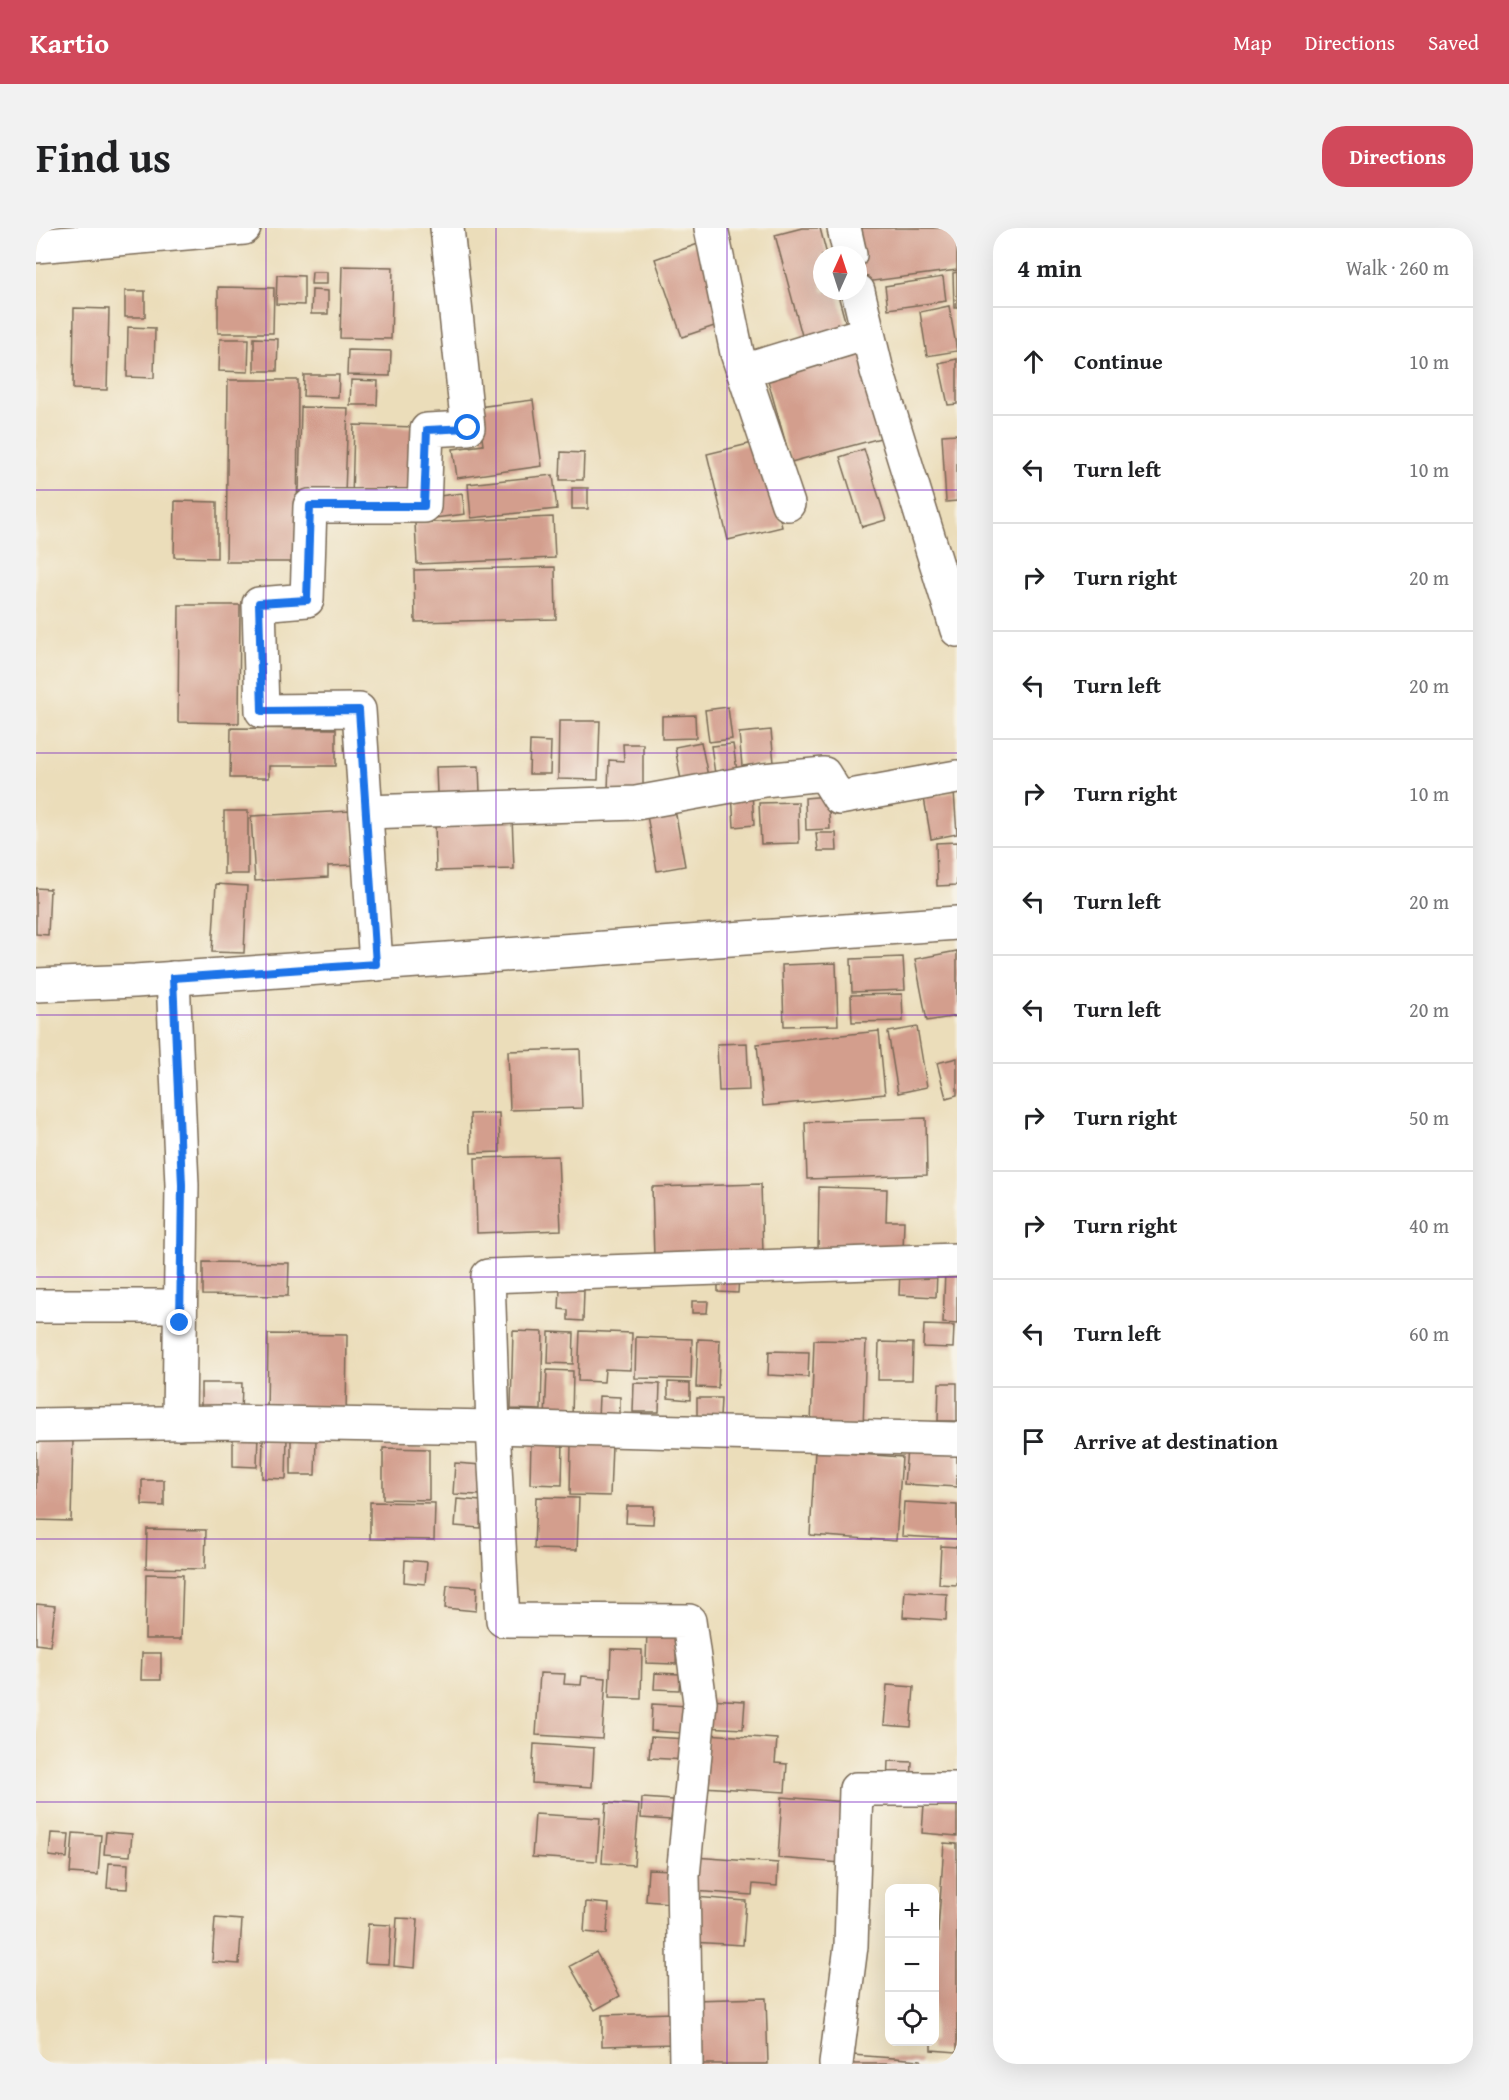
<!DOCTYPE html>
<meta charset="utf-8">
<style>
:root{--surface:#fff;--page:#f2f2f2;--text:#202124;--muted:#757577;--line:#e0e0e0;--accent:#d1495b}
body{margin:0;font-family:"Gentium Book Plus",serif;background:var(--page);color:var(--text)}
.controls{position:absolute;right:18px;bottom:18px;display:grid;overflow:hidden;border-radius:12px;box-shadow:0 6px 24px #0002}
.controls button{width:54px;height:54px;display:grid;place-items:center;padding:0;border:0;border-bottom:2px solid var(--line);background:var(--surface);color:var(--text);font:30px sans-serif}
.compass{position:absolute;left:777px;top:18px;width:54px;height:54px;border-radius:50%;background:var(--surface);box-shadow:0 6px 24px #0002;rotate:3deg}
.stop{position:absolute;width:18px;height:18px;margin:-14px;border:4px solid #1a73e8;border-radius:50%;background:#fff}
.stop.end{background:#1a73e8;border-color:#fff;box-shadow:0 2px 6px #0008}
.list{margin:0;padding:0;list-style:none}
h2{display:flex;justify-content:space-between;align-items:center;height:78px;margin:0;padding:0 24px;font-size:26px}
h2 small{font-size:20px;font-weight:400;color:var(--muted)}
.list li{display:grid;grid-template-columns:39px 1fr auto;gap:18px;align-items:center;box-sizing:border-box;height:108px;padding:0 24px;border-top:2px solid var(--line)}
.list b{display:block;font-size:22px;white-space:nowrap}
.list em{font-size:20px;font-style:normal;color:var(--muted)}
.icon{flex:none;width:33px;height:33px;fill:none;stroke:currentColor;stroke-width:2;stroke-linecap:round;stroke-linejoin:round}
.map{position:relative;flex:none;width:921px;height:1836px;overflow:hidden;border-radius:24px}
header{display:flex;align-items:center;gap:36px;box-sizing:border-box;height:84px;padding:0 30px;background:var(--accent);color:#fff}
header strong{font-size:28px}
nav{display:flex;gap:33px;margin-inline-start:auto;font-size:21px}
.intro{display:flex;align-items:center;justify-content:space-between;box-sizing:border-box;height:144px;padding:0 36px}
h1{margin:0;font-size:42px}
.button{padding:15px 27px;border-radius:24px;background:var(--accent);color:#fff;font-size:21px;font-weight:700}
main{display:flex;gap:36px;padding:0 36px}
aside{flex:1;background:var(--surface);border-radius:24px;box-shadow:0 6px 24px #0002}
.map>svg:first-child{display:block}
</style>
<header>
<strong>Kartio</strong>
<nav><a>Map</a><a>Directions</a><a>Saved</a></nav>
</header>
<div class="intro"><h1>Find us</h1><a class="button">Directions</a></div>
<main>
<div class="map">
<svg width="921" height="1836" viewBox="0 0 921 1836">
<rect width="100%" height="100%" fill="#f7f3e8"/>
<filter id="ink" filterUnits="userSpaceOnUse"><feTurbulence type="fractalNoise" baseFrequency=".0167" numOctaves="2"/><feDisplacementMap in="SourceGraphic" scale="12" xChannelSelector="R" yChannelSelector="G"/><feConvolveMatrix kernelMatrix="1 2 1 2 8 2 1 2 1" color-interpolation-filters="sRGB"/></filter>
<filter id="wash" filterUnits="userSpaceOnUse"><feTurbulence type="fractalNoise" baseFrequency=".008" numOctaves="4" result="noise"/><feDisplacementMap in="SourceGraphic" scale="24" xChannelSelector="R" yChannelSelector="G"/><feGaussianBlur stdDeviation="1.35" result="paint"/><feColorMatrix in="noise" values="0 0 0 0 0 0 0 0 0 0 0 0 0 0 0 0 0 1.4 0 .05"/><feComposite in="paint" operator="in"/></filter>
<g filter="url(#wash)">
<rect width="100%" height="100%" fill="#ebddba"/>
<g id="blocks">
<g fill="#d39e8d">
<path d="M766 0H784L791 27H786V63H801L812 104 768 115 739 7Z"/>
<path d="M813 0H921V42L822 55V27Z"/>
<path d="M662 16 690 94 646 109 619 31Z"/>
<path d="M306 38 357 39 355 111 304 110Z"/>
<path d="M276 44H291V56H275Z"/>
<path d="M921 44V80H918L917 45Z"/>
<path d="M241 47 268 48V77L240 76Z"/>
<path d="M907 49 910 73 852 81 849 58Z"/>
<path d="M182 59 238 60 237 105H182Z"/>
<path d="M276 62 292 63V86H275Z"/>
<rect x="89" y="63" width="20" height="26"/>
<path d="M913 78 921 123 891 128 884 84Z"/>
<path d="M38 80 73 81 71 162 37 161Z"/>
<path d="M92 99 119 100 118 150 91 149Z"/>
<path d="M218 110 242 111 241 143H218Z"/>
<path d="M184 111H213L212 144 183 143Z"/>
<path d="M826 115 852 208 755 234 729 142Z"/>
<path d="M312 122 355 123 354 148 311 147Z"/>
<path d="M921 131V176L912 177 903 135Z"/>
<path d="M268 147H303L302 169 267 168Z"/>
<path d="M192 152H262L261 334H190Z"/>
<path d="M315 152 342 153 341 177H314Z"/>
<path d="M497 172 506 238 421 250 417 221 447 217 442 179Z"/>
<path d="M265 179 312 180 309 266 263 265Z"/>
<path d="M318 197 379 199 377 272 316 271Z"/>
<path d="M921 206V273L910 274 906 207Z"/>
<path d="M725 213 746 299 692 312 671 226Z"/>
<path d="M828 221 850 292 826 299 804 229Z"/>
<path d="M525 224 548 225 547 252H524Z"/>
<path d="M517 247 521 281 435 290 432 256Z"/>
<rect x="536" y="260" width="16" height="21"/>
<path d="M426 265 429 286 399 290 396 269Z"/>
<path d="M139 273 181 274V330L138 329Z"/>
<path d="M517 289 519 330 381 336 379 295Z"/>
<path d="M519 339 520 391 379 394 378 342Z"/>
<path d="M143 377H204L203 495 142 494Z"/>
<path d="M692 479 696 511 673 514 669 482Z"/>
<path d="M659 487 660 510 626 511V488Z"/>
<path d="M523 493H564L562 552 522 551Z"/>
<path d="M195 500 300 501V538H233V550H194Z"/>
<path d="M735 502 738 535 706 538 703 505Z"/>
<path d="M494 513 515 514 514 546H493Z"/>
<path d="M665 514 673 553 646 558 639 519Z"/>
<path d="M587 516H607V564L572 563 573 532 588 533Z"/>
<path d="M697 516 701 543 679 546 675 518Z"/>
<path d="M443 538 444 565 401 566 400 539Z"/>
<path d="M716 564 718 597 698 599 696 565Z"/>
<path d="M918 564 921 606 895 611 888 570Z"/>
<path d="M792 568 794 601 770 602 769 570Z"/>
<path d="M762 574 763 615 725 616 723 575Z"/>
<path d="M638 576 649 638 621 643 610 582Z"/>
<rect x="188" y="583" width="24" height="63"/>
<path d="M315 583 317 637 292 638V649L219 653 215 588Z"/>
<path d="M476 589 478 641 400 643 399 592Z"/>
<path d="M780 605H800L801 623H782Z"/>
<path d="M921 614V657L901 658 900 615Z"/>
<path d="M180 656 211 658 208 725 176 724Z"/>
<path d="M0 660 14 661 12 707 0 706Z"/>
<path d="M921 723V788L891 793 879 731Z"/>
<path d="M867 729 869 762 816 764 815 731Z"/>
<path d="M800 735 802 797 748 798 746 737Z"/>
<path d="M866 766 867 793 816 794 815 767Z"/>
<path d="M881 799 891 859 862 865 852 804Z"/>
<path d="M843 803 849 866 727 878 721 816Z"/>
<path d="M711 815 713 862 683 863 681 816Z"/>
<path d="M544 821 546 880 474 882 472 823Z"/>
<path d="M921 830V867L910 870 901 835Z"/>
<path d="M463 885 464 924 435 925 434 886Z"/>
<path d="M890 890 891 947 771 951 769 894Z"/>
<path d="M522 928 525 1002 441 1005 439 930Z"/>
<path d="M725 956 727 1025 618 1029 616 959Z"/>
<path d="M783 959 851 961 850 993H868L867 1024 782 1023Z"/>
<path d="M167 1034 253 1035 252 1068 167 1067Z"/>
<path d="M864 1043 901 1045 900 1069 863 1067Z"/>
<path d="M909 1043 921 1044V1096L907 1095Z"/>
<path d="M682 1045 703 1046 702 1065 682 1064Z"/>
<path d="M524 1061 548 1062 547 1093 532 1092V1082L523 1081Z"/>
<path d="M656 1073H672L671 1085H656Z"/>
<path d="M888 1097 918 1098 917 1120 887 1119Z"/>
<path d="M477 1103 507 1104 505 1182 475 1181Z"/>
<path d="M544 1103 596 1105 595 1142 569 1141 568 1154 542 1153Z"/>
<path d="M513 1104 538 1105 537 1136 512 1135Z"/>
<path d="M232 1106 311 1107 310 1191 231 1189Z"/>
<path d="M600 1109 656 1111 655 1151 599 1150Z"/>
<path d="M662 1111 684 1112 682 1160 660 1159Z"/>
<path d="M778 1112 830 1113 827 1199 775 1197Z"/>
<path d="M843 1114 877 1115 876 1152H842Z"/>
<path d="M733 1123 773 1124 772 1149 732 1147Z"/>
<path d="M511 1142 537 1143 536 1192 509 1191Z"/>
<path d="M632 1154 654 1155V1172L632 1170Z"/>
<path d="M165 1155H206L205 1187 165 1186Z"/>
<path d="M598 1155 624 1156 623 1184H597Z"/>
<path d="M903 1155H921V1193H902Z"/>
<path d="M563 1168 584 1169V1191H562Z"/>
<path d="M661 1170H685L684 1190 661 1189Z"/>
<path d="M197 1205H222L221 1239 197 1238Z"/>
<path d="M227 1209H251L250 1251 226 1250Z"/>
<path d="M255 1210 280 1211 279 1247H255Z"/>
<path d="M0 1211 37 1212 35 1293 0 1292Z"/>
<path d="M495 1212 527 1213 526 1257 494 1256Z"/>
<path d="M535 1215 576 1216 574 1268 534 1267Z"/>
<path d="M347 1220 393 1221V1272L347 1271Z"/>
<path d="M871 1221 921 1224V1259L868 1256Z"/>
<path d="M779 1223 866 1229 860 1313 774 1307Z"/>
<path d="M419 1235 446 1237 444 1267 417 1266Z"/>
<path d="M106 1252H128V1278L106 1277Z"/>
<path d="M500 1269 543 1270 541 1322 498 1321Z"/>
<path d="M421 1271 445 1273 444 1300 419 1298Z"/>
<path d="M334 1274 399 1275 398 1312 334 1311Z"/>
<path d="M868 1274 921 1277V1311L866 1308Z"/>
<path d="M591 1278H618L617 1296 590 1295Z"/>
<path d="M111 1301 170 1302 169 1341 110 1340Z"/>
<path d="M905 1318 921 1319V1357L903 1356Z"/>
<path d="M369 1332 391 1334 389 1356 368 1354Z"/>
<path d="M110 1346 147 1347 145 1411H109Z"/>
<path d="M411 1357 441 1359 440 1383 409 1380Z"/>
<path d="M869 1363 911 1366 910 1392 867 1389Z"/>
<path d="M0 1376 19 1378 14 1418 0 1416Z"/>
<path d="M611 1401 641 1402 640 1436 610 1435Z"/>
<path d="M575 1421 606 1422 605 1471 573 1470Z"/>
<path d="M106 1425H125V1452H105Z"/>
<path d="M504 1445 529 1446 528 1456 545 1457 546 1448 570 1450 566 1511 500 1507Z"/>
<path d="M619 1445 644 1446 643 1462 618 1461Z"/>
<path d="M851 1457 878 1459 875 1499 848 1497Z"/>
<path d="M672 1471 709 1473 707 1501 670 1499Z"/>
<path d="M616 1476 651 1478 649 1505 615 1503Z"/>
<path d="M671 1506 741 1511 739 1535 751 1536 749 1564 667 1559Z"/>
<path d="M615 1509 652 1511 651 1532 613 1530Z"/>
<path d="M498 1516 558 1520 556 1559 496 1555Z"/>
<path d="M852 1533 876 1534 875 1558 851 1557Z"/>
<path d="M746 1569 810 1574 806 1635 742 1630Z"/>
<path d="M606 1570 637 1572 635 1592 605 1590Z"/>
<path d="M570 1575 603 1577 598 1637 566 1635Z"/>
<path d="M888 1576 921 1577V1608L886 1605Z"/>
<path d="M499 1586 564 1590 561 1633 496 1629Z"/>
<path d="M70 1604 96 1606 94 1628 68 1626Z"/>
<path d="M15 1605 33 1606 31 1630 13 1628Z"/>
<path d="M37 1605 65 1607 62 1647 34 1645Z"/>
<path d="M908 1615 921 1616V1824L895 1822V1814H898V1763Z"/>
<path d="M658 1629 742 1635 741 1658 717 1656 716 1667 656 1663Z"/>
<path d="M73 1635 92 1636 91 1661 71 1660Z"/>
<path d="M612 1641 637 1642 634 1675 610 1673Z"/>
<path d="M658 1669 710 1673 707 1717 655 1714Z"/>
<path d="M550 1674 573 1676 571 1706 548 1704Z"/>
<path d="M179 1690 206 1692 203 1736 176 1734Z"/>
<path d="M361 1690 382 1691 379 1740 358 1738Z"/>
<path d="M332 1696 355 1697 353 1736 329 1735Z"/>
<path d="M560 1724 584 1768 559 1782 534 1738Z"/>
<path d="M730 1770 732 1836H660L658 1772Z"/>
<path d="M638 1785 639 1816 566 1818V1787Z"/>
<path d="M816 1827 885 1832V1836H815Z"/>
</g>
</g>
</g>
<g filter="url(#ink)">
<use href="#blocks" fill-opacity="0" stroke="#796955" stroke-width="1.5"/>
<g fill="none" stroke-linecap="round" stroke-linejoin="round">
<defs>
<g id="minor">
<path d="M675 0 701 125 752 276"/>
<path d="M808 0 814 27"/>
<path d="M0 18 208 0"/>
<path d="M822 63 841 143 921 402"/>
<path d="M707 143 831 105"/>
<path d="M330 584 600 575 728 552 788 546 803 570 921 549"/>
<path d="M340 736 323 482 226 483 223 376 271 372 274 278H388L391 202 432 200 411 0"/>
<path d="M137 750 146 957 143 1195"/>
<path d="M0 757 99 753 921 695"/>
<path d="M921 1032 452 1048 457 1199 921 1211"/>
<path d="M0 1078H144"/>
<path d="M0 1197 188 1194 457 1199 467 1392 653 1393 664 1474 647 1648 650 1836"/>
<path d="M800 1836 815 1718 820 1561H921"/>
</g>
</defs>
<use href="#minor" stroke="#796955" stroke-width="36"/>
<use href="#minor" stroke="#fff" stroke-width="33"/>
</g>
</g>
<g fill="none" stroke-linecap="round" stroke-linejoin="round" filter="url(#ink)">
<path stroke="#1a73e8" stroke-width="8" d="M144 1095 146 957 137 750 340 736 323 482 226 483 223 375 271 372 274 278H388L391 202 432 200"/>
</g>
<path fill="none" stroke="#7b2cbf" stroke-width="1.5" stroke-opacity="0.55" d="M230 0V1836M460 0V1836M691 0V1836M0 262H921M0 525H921M0 787H921M0 1049H921M0 1311H921M0 1574H921"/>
</svg>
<div class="controls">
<button>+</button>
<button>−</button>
<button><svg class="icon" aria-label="locate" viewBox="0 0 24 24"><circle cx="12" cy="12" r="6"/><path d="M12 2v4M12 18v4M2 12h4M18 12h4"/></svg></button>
</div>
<svg class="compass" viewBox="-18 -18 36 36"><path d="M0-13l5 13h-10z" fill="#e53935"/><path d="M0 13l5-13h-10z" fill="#757577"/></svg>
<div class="stop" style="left:432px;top:200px"></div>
<div class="stop end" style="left:144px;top:1095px"></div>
</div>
<aside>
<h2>4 min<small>Walk · 260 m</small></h2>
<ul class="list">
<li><svg class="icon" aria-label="ahead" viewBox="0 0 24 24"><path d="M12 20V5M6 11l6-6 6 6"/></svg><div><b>Continue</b></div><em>10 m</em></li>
<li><svg class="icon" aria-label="left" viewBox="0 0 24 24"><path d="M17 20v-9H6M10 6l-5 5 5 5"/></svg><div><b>Turn left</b></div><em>10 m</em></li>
<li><svg class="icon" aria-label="right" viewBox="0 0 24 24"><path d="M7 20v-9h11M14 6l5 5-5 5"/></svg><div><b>Turn right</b></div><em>20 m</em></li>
<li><svg class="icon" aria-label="left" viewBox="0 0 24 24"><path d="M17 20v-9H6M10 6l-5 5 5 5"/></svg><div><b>Turn left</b></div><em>20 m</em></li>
<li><svg class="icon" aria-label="right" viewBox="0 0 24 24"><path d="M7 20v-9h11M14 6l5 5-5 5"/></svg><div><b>Turn right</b></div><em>10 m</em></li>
<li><svg class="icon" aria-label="left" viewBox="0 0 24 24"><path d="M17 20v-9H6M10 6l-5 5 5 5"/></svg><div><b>Turn left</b></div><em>20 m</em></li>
<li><svg class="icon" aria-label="left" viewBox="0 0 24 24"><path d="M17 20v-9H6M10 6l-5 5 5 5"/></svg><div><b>Turn left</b></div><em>20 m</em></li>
<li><svg class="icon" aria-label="right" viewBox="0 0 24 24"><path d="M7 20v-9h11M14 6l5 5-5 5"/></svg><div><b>Turn right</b></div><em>50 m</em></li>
<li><svg class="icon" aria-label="right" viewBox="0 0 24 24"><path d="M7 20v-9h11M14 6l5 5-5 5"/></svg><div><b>Turn right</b></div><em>40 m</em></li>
<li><svg class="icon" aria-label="left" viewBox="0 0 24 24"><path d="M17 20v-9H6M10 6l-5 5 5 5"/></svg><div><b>Turn left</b></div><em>60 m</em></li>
<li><svg class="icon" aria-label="arrive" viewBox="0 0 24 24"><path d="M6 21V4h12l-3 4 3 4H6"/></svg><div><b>Arrive at destination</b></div></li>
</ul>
</aside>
</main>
